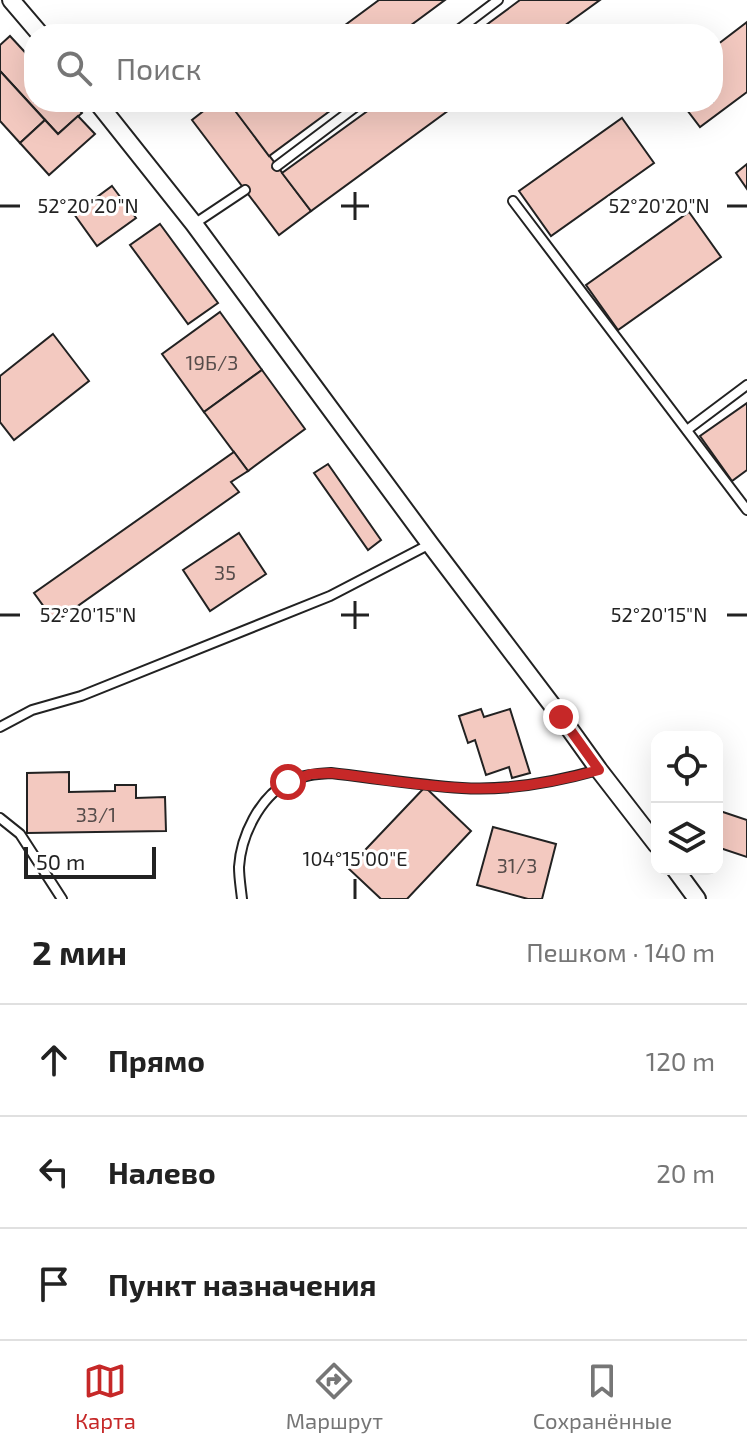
<!DOCTYPE html>
<html lang="ru">
<meta charset="utf-8">
<style>
:root{--surface:#fff;--page:#f2f2f2;--text:#222;--muted:#767676;--line:#e0e0e0;--accent:#c62828}
body{margin:0;font-family:"Exo 2",sans-serif;background:var(--page);color:var(--text)}
.controls{position:absolute;right:24px;bottom:24px;display:grid;overflow:hidden;border-radius:16px;box-shadow:0 8px 32px #0002}
.controls button{width:72px;height:72px;display:grid;place-items:center;padding:0;border:0;border-bottom:2px solid var(--line);background:var(--surface);color:var(--text);font:40px sans-serif}
.scale{position:absolute;left:24px;bottom:20px;width:132px;box-sizing:border-box;padding-left:8px;border:4px solid #222;border-top:0;font-size:22px;line-height:28px;white-space:nowrap;color:#222;-webkit-text-stroke:6px #fff;paint-order:stroke}
.stop{position:absolute;width:24px;height:24px;margin:-18px;border:6px solid #c62828;border-radius:50%;background:#fff}
.stop.end{background:#c62828;border-color:#fff;box-shadow:0 2px 8px #0008}
.list{margin:0;padding:0;list-style:none}
h2{display:flex;justify-content:space-between;align-items:center;height:104px;margin:0;padding:0 32px;font-size:34px}
h2 small{font-size:26px;font-weight:400;color:var(--muted)}
.list li{display:grid;grid-template-columns:52px 1fr auto;gap:24px;align-items:center;box-sizing:border-box;height:112px;padding:0 32px;border-top:2px solid var(--line)}
.list b{display:block;font-size:30px;white-space:nowrap}
.list em{font-size:26px;font-style:normal;color:var(--muted)}
.icon{flex:none;width:44px;height:44px;fill:none;stroke:currentColor;stroke-width:2;stroke-linecap:round;stroke-linejoin:round}
.map{position:relative;flex:none;width:747px;height:899px;overflow:hidden}
.search{position:absolute;background:var(--surface);box-shadow:0 8px 32px #0002;left:24px;right:24px;top:24px;height:88px;display:flex;align-items:center;gap:20px;box-sizing:border-box;padding:0 28px;border-radius:32px;color:var(--muted);font-size:30px}
.sheet{height:440px;background:var(--surface)}
nav{display:flex;justify-content:space-around;align-items:center;box-sizing:border-box;height:112px;border-top:2px solid var(--line);background:var(--surface);font-size:22px;color:var(--muted)}
nav a{display:grid;justify-items:center;gap:4px}
nav .on{color:var(--accent)}
.map>svg:first-child{display:block}
</style>
<div class="map">
<svg width="747" height="899" viewBox="0 0 747 899">
<rect width="100%" height="100%" fill="#fff"/>
<g fill="#f3c9c0" stroke="#222" stroke-width="2">
<path d="M379 0H445L399 34H333Z"/>
<path d="M520 0H600L553 34H474Z"/>
<path d="M747 22V92L700 127 681 102H713V48Z"/>
<path d="M10 36 34 62V102H72L82 113 58 134 0 71V45Z"/>
<path d="M0 71 45 120 20 143 0 121Z"/>
<path d="M215 102H229L311 211 279 235 192 120Z"/>
<path d="M241 102H342L269 156 233 108Z"/>
<path d="M380 102H460L311 211 282 173Z"/>
<path d="M78 116 95 134 49 175 20 143 45 120 58 134Z"/>
<path d="M622 118 654 163 551 236 519 191Z"/>
<path d="M747 164V189L736 173Z"/>
<path d="M112 186 136 218 97 246 74 214Z"/>
<path d="M689 212 721 257 618 330 586 285Z"/>
<path d="M160 224 218 303 188 324 130 245Z"/>
<path d="M220 312 262 370 204 412 162 354Z"/>
<path d="M53 334 89 381 14 440 0 422V376Z"/>
<path d="M262 370 305 429 248 471 204 412Z"/>
<path d="M747 403V470L732 481 700 436Z"/>
<path d="M234 452 248 471 231 482 239 492 55 622 34 593Z"/>
<path d="M328 464 381 540 368 550 314 473Z"/>
<path d="M239 533 266 574 210 611 183 570Z"/>
<path d="M481 709 484 717 510 709 530 773 512 778 509 767 486 775 475 740 468 743 459 716Z"/>
<path d="M69 772V792L115 791V785H136V798L165 797 166 831 27 833V773Z"/>
<path d="M425 787 471 831 407 899H381L348 868Z"/>
<path d="M717 810 747 820V857L717 847Z"/>
<path d="M493 827 556 844 542 899H528L477 885Z"/>
</g>
<g fill="none" stroke-linecap="round" stroke-linejoin="round">
<defs>
<g id="lane">
<path d="M453 34 498 0"/>
<path d="M277 166 362 102"/>
<path d="M513 201 747 510"/>
<path d="M194 224 245 190"/>
<path d="M687 430 747 385"/>
<path d="M0 727 32 710 81 696 330 596 430 544"/>
<path d="M0 818 20 834 62 899"/>
<path d="M242 899C241 889 239 878 239 867 241 836 259 798 288 782 302 775 316 774 331 773 374 778 418 785 462 788 506 791 555 782 598 770"/>
</g>
<g id="street">
<path d="M11 0 40 34"/>
<path d="M97 102 194 224 430 544 561 717 599 770 657 845"/>
<path d="M675 869 697 899"/>
</g>
</defs>
<use href="#lane" stroke="#222" stroke-width="12"/>
<use href="#street" stroke="#222" stroke-width="20"/>
<use href="#lane" stroke="#fff" stroke-width="8"/>
<use href="#street" stroke="#fff" stroke-width="16"/>
</g>
<g fill="none" stroke-linecap="round" stroke-linejoin="round">
<path stroke="#c62828" stroke-width="10" d="M288 782 311 774 331 773C375 778 419 786 462 788 507 791 556 782 599 770L561 717"/>
</g>
<path fill="none" stroke="#222" stroke-width="3" d="M355 192V220M0 206H20M341 206H369M727 206H747M355 601V629M0 615H20M341 615H369M727 615H747M355 879V899"/>
<g text-anchor="middle" dominant-baseline="central" stroke-width="6" stroke-linejoin="round" paint-order="stroke">
<g font-size="20" fill="#564c4a">
<text x="212" y="362">19Б/3</text>
<text x="225" y="572">35</text>
<text x="96" y="814">33/1</text>
<text x="517" y="865">31/3</text>
</g>
</g>
<g font-size="20" text-anchor="middle" fill="#222" stroke="#fff" stroke-width="6" stroke-linejoin="round" paint-order="stroke">
<text x="88" y="213">52°20'20"N</text>
<text x="659" y="213">52°20'20"N</text>
<text x="88" y="622">52°20'15"N</text>
<text x="659" y="622">52°20'15"N</text>
<text x="355" y="866">104°15'00"E</text>
</g>
</svg>
<div class="controls">
<button><svg class="icon" aria-label="locate" viewBox="0 0 24 24"><circle cx="12" cy="12" r="6"/><path d="M12 2v4M12 18v4M2 12h4M18 12h4"/></svg></button>
<button><svg class="icon" aria-label="layers" viewBox="0 0 24 24"><path d="M12 4l9 5-9 5-9-5zM3 14l9 5 9-5"/></svg></button>
</div>
<div class="scale">50 m</div>
<div class="stop" style="left:288px;top:782px"></div>
<div class="stop end" style="left:561px;top:717px"></div>
<div class="search"><svg class="icon" aria-label="search" viewBox="0 0 24 24"><circle cx="10" cy="10" r="6"/><path d="M15 15l6 6"/></svg>Поиск</div>
</div>
<section class="sheet">
<h2>2 мин<small>Пешком · 140 m</small></h2>
<ul class="list">
<li><svg class="icon" aria-label="ahead" viewBox="0 0 24 24"><path d="M12 20V5M6 11l6-6 6 6"/></svg><div><b>Прямо</b></div><em>120 m</em></li>
<li><svg class="icon" aria-label="left" viewBox="0 0 24 24"><path d="M17 20v-9H6M10 6l-5 5 5 5"/></svg><div><b>Налево</b></div><em>20 m</em></li>
<li><svg class="icon" aria-label="arrive" viewBox="0 0 24 24"><path d="M6 21V4h12l-3 4 3 4H6"/></svg><div><b>Пункт назначения</b></div></li>
</ul>
</section>
<nav>
<a class="on"><svg class="icon" aria-label="map" viewBox="0 0 24 24"><path d="M3 6l6-2 6 2 6-2v14l-6 2-6-2-6 2zM9 4v14M15 6v14"/></svg>Карта</a>
<a><svg class="icon" aria-label="directions" viewBox="0 0 24 24"><path d="M12 3l9 9-9 9-9-9zM9 14v-3h6M13 9l2 2-2 2"/></svg>Маршрут</a>
<a><svg class="icon" aria-label="saved" viewBox="0 0 24 24"><path d="M7 4h10v16l-5-4-5 4z"/></svg>Сохранённые</a>
</nav>
